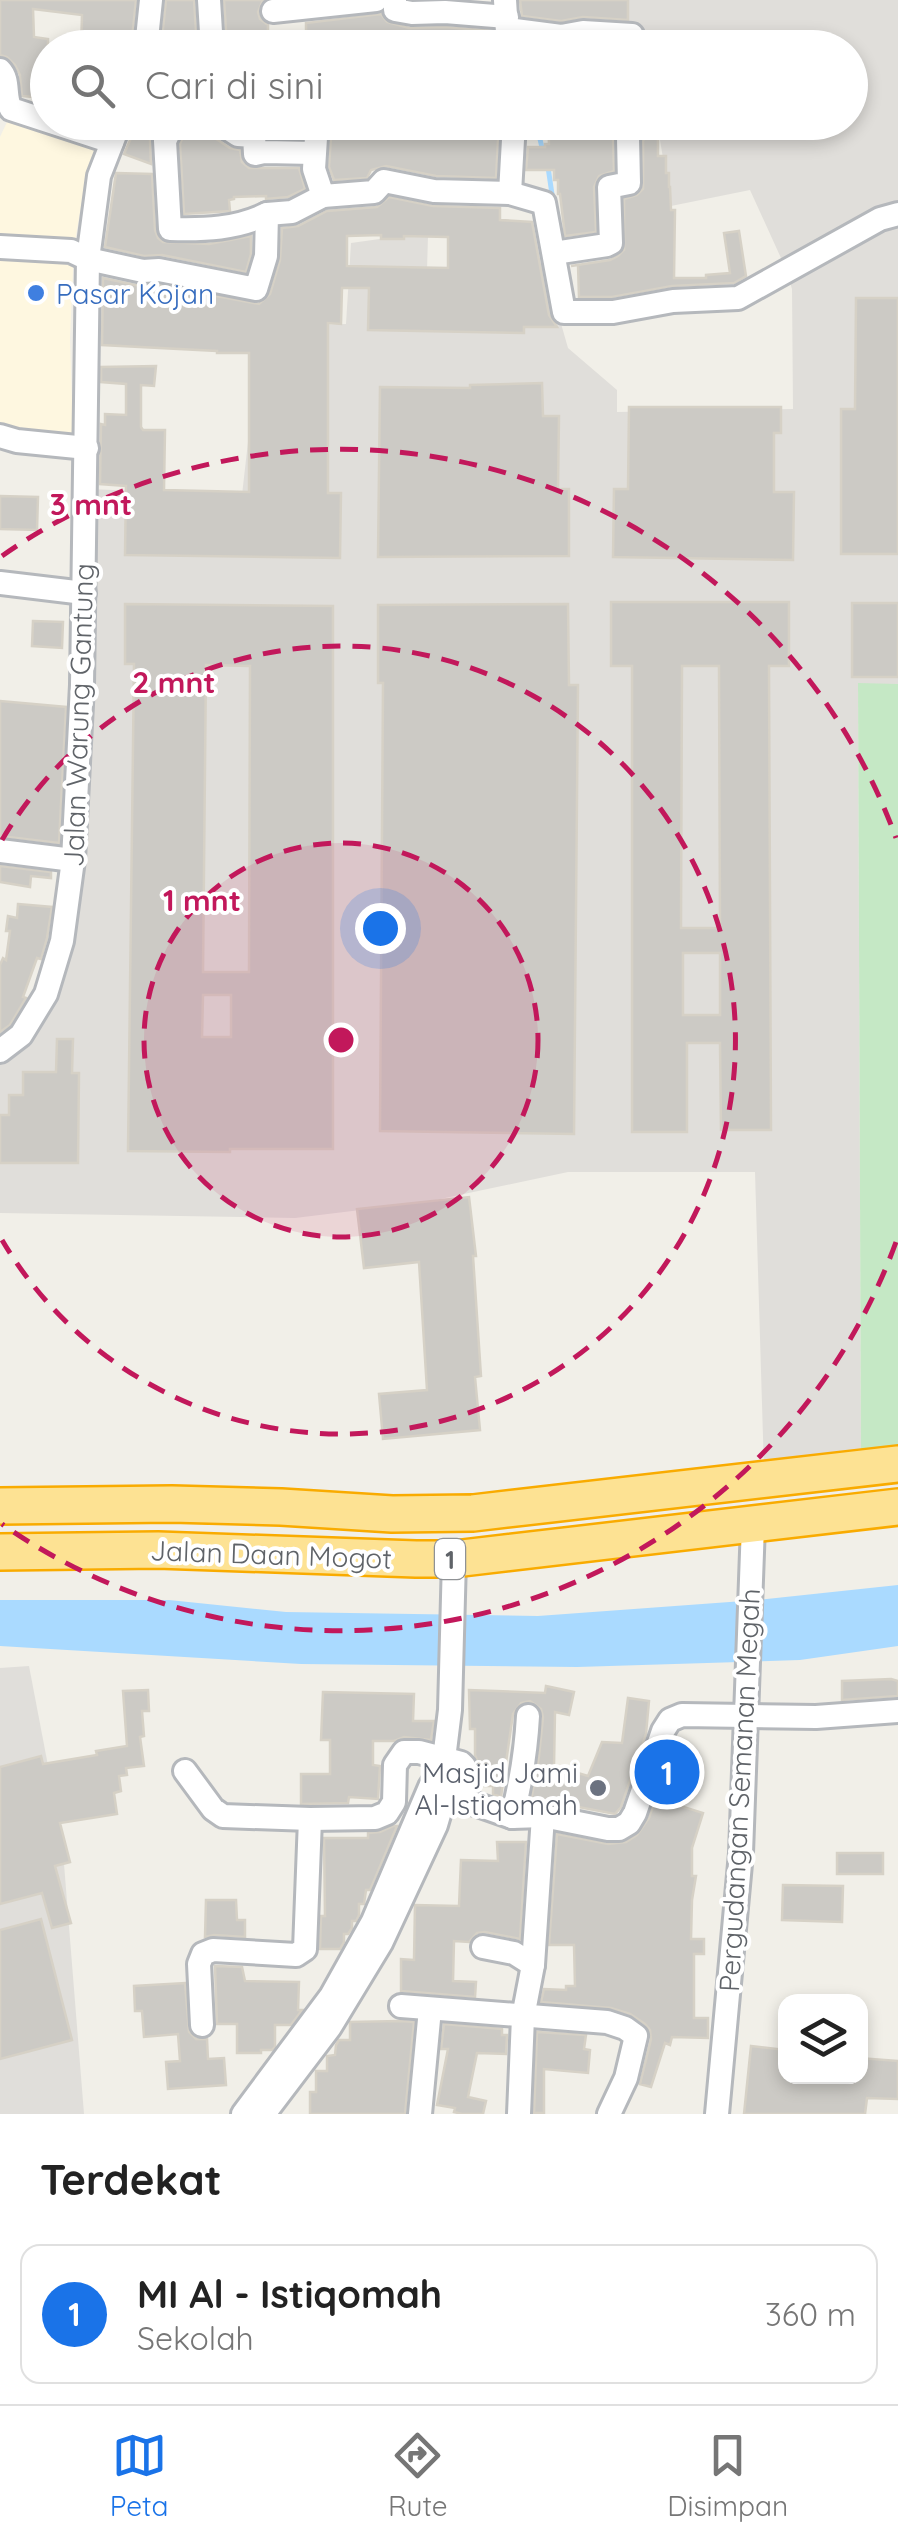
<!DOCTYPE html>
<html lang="id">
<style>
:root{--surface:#fff;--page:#f6f6f6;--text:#222;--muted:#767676;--line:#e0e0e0;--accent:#1a73e8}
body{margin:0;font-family:Quicksand,sans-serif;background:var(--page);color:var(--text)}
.controls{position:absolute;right:30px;bottom:30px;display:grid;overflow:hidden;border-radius:20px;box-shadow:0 5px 15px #0003}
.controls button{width:90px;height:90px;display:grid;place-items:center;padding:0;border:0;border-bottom:2px solid var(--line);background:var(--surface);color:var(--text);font:50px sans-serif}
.you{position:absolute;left:380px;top:928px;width:35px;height:35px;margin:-25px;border:8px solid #fff;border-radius:50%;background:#1a73e8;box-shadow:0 0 0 15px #1a73e833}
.badge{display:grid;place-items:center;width:65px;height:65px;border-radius:50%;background:var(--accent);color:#fff;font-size:32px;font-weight:700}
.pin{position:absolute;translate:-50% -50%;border:5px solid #fff;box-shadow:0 2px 10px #0006}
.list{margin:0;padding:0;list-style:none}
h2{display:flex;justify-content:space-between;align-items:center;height:130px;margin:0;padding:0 40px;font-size:42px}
h2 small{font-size:32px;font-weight:400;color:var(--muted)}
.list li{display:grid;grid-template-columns:65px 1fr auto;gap:30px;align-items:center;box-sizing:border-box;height:140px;margin:0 20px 20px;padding:0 20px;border:2px solid var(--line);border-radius:20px}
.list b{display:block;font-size:38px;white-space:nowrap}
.list p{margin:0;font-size:32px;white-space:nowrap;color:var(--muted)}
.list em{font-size:32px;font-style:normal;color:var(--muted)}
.icon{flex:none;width:55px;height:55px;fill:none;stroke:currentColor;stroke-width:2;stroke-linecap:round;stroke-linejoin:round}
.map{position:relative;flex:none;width:898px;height:2114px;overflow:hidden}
.search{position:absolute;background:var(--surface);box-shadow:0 5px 15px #0003;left:30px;right:30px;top:30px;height:110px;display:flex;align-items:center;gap:25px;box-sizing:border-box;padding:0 35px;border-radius:55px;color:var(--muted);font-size:38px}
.sheet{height:290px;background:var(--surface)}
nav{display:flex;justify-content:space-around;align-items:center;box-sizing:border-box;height:140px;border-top:2px solid var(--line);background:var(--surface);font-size:28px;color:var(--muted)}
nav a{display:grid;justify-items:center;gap:5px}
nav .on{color:var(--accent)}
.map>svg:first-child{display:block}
</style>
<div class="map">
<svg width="898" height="2114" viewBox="0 0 898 2114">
<rect width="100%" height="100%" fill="#f1efe8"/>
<path fill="#fef7e0" d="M7 122 44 128 95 148 83 195 74 247 70 339 73 434 0 425V137Z"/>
<g fill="#e0deda">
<path d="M625 0H898V684H858L861 1456 764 1470 755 1172H568L426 1202 295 1218 0 1213V1056L62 959 87 489 242 495 261 327 346 324 351 243 401 236H428L427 270 544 264 568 348 617 390V412L793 409 792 289 786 269 750 190 671 206 660 140 649 123 850 122V48L630 47Z"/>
<path d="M29 1666 62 1839 84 2114H0V1668Z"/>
</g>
<path fill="#c5e8c5" d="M858 683 898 684V1451L861 1456Z"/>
<path fill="#aadaff" d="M898 1585V1646L800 1660 577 1667 301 1664 0 1646V1600H169L286 1612 538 1616 757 1600Z"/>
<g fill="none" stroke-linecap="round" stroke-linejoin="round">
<g stroke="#aadaff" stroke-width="5">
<path d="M536 122 543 152"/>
<path d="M548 167 553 201"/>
</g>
</g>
<g fill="#cccac5" stroke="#d6d1c6" stroke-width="2.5" fill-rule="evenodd">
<path d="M0 0H136L131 48 81 47 82 15 33 9 34 37 48 39V105L34 101V97L22 96 20 75 15 65 7 57 0 55Z"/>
<path d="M166 0H194L197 48H161Z"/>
<path d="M224 0H263L258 12 260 19 268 25V48H238V45H227Z"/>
<path d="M520 0H628V20L583 17 561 21 522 16Z"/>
<path d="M381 14 387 22 409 28 445 27 492 31 493 48H306V23Z"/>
<path d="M138 122H157L150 141 151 164 124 154Z"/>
<path d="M189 122H203L210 135 230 148 240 150 242 162 249 168H299L305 189 288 197 266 199V196L234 197V199L229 200 230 211 184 214 180 144Z"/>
<path d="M260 122H302L301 138 269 137 266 128Z"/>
<path d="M332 122H499L496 178 436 176 386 166 371 170 367 178 334 180 329 167Z"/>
<path d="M548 122H595V126L617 125 613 138 614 171 599 176 594 187 596 232 565 236 560 194H558V180H554V170H526L528 147H545V144H549Z"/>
<path d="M647 133H658V156H666V173H669V187H670L671 210H675L674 278H706V275L730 273 724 233 739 231 746 276 734 283 672 286 612 297H579L578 265 571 266 610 260 618 256 624 250V199L637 195 643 189V141Z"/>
<path d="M116 173 152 174 155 230 158 238 163 242 209 244 251 236V254L246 272 162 255 144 256 105 247Z"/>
<path d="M389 197 433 206 500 208V220L532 222 549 315 557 327H524V333L368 330 369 288H342L341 324 328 323V493H341L340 558 125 555 126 486 100 484 101 424 105 425V414L126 415V384L101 382V367L156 366 154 386 141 385V427L143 430H165L164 490 249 492V353H217V351L102 345 103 278 140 286 158 285 259 304 270 294 280 260 282 228 298 226 327 211 377 207ZM381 235V239H404V236L448 237V268L347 266V236Z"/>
<path d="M856 298H898V554H841V409H855Z"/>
<path d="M542 383 543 416H559L558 489H569V556L378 557 380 387 470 388V385Z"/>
<path d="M629 407H781V433H774V492H794L793 560 613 557 614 489H628Z"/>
<path d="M0 496 38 497 37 530 0 529Z"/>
<path d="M611 602H789V666H769L771 1130H721L720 1043H687V1132H632V666H611ZM682 666H719L720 928H681ZM683 953H720V1015H683Z"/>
<rect x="852" y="603" width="46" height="74"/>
<path d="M125 604 333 606V1149H230V1152L128 1151 134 664H125ZM206 665 250 666 249 972H203ZM203 995H231V1037H202Z"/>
<path d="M568 604 569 685H578L574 1134 380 1131 383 683H378V605Z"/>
<path d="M33 621 63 622 62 648 32 646Z"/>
<path d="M0 701 66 707 59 843 0 836Z"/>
<path d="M0 866 51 872V878L31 876 30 887 0 882Z"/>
<path d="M18 904 52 907 47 938 41 959 37 958 23 997 26 998 10 1025 0 1032V965L3 958 6 960 10 931H6L8 916 17 918Z"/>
<path d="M57 1039H73L72 1073H79L78 1163H0V1115H9V1095H23V1072H56Z"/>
<path d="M469 1197 476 1256H473L481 1376 475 1377 480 1430 383 1439 379 1394 427 1390 419 1262 364 1268 357 1209Z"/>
<path d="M891 1679 898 1681V1696L842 1700V1681Z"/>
<path d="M546 1686 574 1692 569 1715 555 1712 554 1766 588 1776 602 1742 622 1743 628 1698 649 1701 646 1734 621 1807 615 1814 542 1800 531 1801 539 1756 543 1717 541 1709 530 1701 521 1703 513 1714 501 1797 493 1794V1786H478L479 1766 475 1755V1729H470L469 1690 545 1693Z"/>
<path d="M148 1690 149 1711H142L144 1736 140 1737 144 1766 126 1768 127 1775 119 1776 121 1791 114 1793 117 1814 60 1823 70 1862 55 1866 71 1923 52 1928 42 1893 0 1904V1767L41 1756 43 1764 97 1755 96 1751 127 1746 123 1691Z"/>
<path d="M323 1692 414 1694 413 1721H434L431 1740 404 1737 394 1741H373V1765L380 1766 378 1799 349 1797 348 1803 301 1804V1774H330V1740H321Z"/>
<path d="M675 1742 691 1747 674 1804 703 1813 692 1848V1876H696L692 1900 691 1939H704V1954H694V2018H708V2038L672 2037 670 2045 665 2043 651 2087 640 2084 651 2039 650 2030 645 2024 630 2014 611 2008 541 2002 544 1989 566 1990V1986H575L574 1945H549L557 1834 608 1844 626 1842 637 1835 649 1818Z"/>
<path d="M393 1826H397L370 1890H366L364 1904H359V1915L356 1921H352V1928L348 1934H344V1942L340 1949H320L321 1916H325L324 1838H368V1833L380 1832Z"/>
<path d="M497 1842H526L520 1939 485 1932 477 1933 469 1942 454 1941 453 1981 476 1982 475 1997 401 1991V1959L414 1960 415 1905 459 1906 461 1860 498 1861Z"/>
<rect x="837" y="1853" width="46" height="21"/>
<path d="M783 1885 843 1886 842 1922 782 1920Z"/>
<path d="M206 1900H236L237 1920H245V1937L214 1935 205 1937Z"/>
<path d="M41 1919 72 2040 0 2059V1930Z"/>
<path d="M215 1966 242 1967 245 1981 299 1982 298 2010H302L291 2025H275V2047L272 2050H261V2053H237V2024H217Z"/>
<path d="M185 1983 189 2032 196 2039H207L208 2059 224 2058 226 2085 168 2089 166 2062 180 2061 178 2034 144 2037 142 2011H135L134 1986Z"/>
<path d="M401 2021 414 2022 405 2114H310V2092H316V2071H327V2056L335 2055 336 2045 339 2040H350V2022Z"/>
<path d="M444 2024 502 2029V2035H507L506 2054 477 2053 468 2097 486 2101 483 2114H462L454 2112 455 2108 437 2105 448 2049H441Z"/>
<path d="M537 2032 586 2035 584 2049 590 2050 588 2073 544 2069V2113H534Z"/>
<path d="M751 2046 786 2050V2076H860V2058L898 2061V2099L867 2098 865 2114H744Z"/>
</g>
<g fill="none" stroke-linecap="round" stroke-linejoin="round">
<defs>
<g id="minor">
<path d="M209 0 212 48"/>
<path d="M395 0V10L412 13 445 12 507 17"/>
<path d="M505 0 508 48"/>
<path d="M273 11 376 0"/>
<path d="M507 29 561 36 583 32 632 35"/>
<path d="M146 48 151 0"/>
<path d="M0 70C10 80 4 97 11 109L112 142"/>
<path d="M174 122 165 141 170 229C205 230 236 229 267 214"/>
<path d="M218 122 238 135 254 136 255 154 264 152 314 153"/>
<path d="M317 122 314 169 323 196"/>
<path d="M510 193 514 122"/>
<path d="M0 247 71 251 88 259 143 271 159 270 256 289 266 256 267 214 292 212 323 196 374 192 384 181 434 191 510 193 544 203 564 312H613L673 301 738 298 880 219 898 214"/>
<path d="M554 253 607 245 611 243 609 187 629 183 628 138 635 122"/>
<path d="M0 436 17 441 87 448"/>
<path d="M0 583 84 593"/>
<path d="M0 851 73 860"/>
<path d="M0 1051 21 1035 46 994 62 941 73 860 82 685 88 259 99 176 120 122"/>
<path d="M185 1771 213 1809 223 1816 310 1819 375 1818 387 1813 394 1802 395 1765 404 1752H419L461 1763 464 1766 462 1796 464 1800 512 1817 543 1816 608 1829H619L629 1823 635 1813 663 1731 670 1720 682 1715 816 1717 898 1711"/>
<path d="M512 1817C521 1783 526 1751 528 1716"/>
<path d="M483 1947 514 1953 533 1965"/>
<path d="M401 2006 607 2022 625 2028 636 2036 626 2078 609 2114"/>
<path d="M202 2025 199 1964 203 1954 213 1950 296 1955 305 1949 310 1819"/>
<path d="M243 2114 331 1996 373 1921 430 1787 443 1767"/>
<path d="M264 2114 330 2027 381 1943 436 1825 446 1791 443 1767 450 1710 454 1559"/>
<path d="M420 2114 430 2009"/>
<path d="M519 2114 523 2017 533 1965 543 1816"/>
<path d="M717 2114 741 1853 753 1525"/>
</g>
<g id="highway">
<path d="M0 1506 172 1504 281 1507 392 1514 473 1513 898 1464"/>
<path d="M0 1552 158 1550 416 1559H454L898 1507"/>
</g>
</defs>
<use href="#minor" stroke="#b5b8bc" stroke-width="28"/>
<use href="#highway" stroke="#f9ab00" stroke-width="40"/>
<use href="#minor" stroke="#fff" stroke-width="22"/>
<use href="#highway" stroke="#fde293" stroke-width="35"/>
</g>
<circle cx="341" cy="1040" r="197" fill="#c2185b" fill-opacity=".12"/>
<g fill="none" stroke="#c2185b" stroke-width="5" stroke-dasharray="18 12">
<circle cx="341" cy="1040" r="197"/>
<path d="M2 840A394 394 0 1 1 2 1240"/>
<path d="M896 1242A591 591 0 0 1 2 1524M2 556A591 591 0 0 1 896 838"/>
</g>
<circle fill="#3f7fe0" stroke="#fff" stroke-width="4" cx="36" cy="293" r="10"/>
<circle fill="#6b7280" stroke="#fff" stroke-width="4" cx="598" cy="1788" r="10"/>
<g text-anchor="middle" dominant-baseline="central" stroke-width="8" stroke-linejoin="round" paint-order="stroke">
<rect fill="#fff" stroke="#8f9295" stroke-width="2.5" x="435" y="1539" width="30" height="40" rx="8"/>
<g font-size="25" font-weight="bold" fill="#5f6368">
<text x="450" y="1559">1</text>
</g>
<g font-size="28" fill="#366cbe" stroke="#fff" text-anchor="start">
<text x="56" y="293">Pasar Kojan</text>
</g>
<g font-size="28" fill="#5f6368" stroke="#fff">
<text transform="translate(78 715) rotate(-88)">Jalan Warung Gantung</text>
<text transform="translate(271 1554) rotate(2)">Jalan Daan Mogot</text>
<text transform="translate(739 1790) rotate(-87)">Pergudangan Semanan Megah</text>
</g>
<g font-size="28" fill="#5b616d" stroke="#fff" text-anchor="end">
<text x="578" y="1772">Masjid Jami<tspan x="578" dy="32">Al-Istiqomah</tspan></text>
</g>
</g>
<circle cx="341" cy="1040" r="15" fill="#c2185b" stroke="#fff" stroke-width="5"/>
<g font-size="30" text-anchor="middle" font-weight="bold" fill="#c2185b" stroke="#fff" stroke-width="8" stroke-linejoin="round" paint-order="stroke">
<text x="91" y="515">3 mnt</text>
<text x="174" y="693">2 mnt</text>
<text x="202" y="911">1 mnt</text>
</g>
</svg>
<div class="controls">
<button><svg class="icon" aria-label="layers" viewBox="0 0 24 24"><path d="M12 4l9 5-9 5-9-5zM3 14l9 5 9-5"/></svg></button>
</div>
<div class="you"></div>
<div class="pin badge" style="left:667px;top:1772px">1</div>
<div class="search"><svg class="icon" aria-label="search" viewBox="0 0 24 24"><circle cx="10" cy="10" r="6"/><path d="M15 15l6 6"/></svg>Cari di sini</div>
</div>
<section class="sheet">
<h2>Terdekat<small></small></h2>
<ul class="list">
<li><span class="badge">1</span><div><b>MI Al - Istiqomah</b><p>Sekolah</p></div><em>360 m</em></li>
</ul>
</section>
<nav>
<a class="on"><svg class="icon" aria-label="map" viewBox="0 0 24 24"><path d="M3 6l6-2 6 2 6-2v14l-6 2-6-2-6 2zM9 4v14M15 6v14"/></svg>Peta</a>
<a><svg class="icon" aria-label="directions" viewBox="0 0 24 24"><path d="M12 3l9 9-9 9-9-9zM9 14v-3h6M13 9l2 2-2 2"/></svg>Rute</a>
<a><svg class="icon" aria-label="saved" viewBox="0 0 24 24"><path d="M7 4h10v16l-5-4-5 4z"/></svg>Disimpan</a>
</nav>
